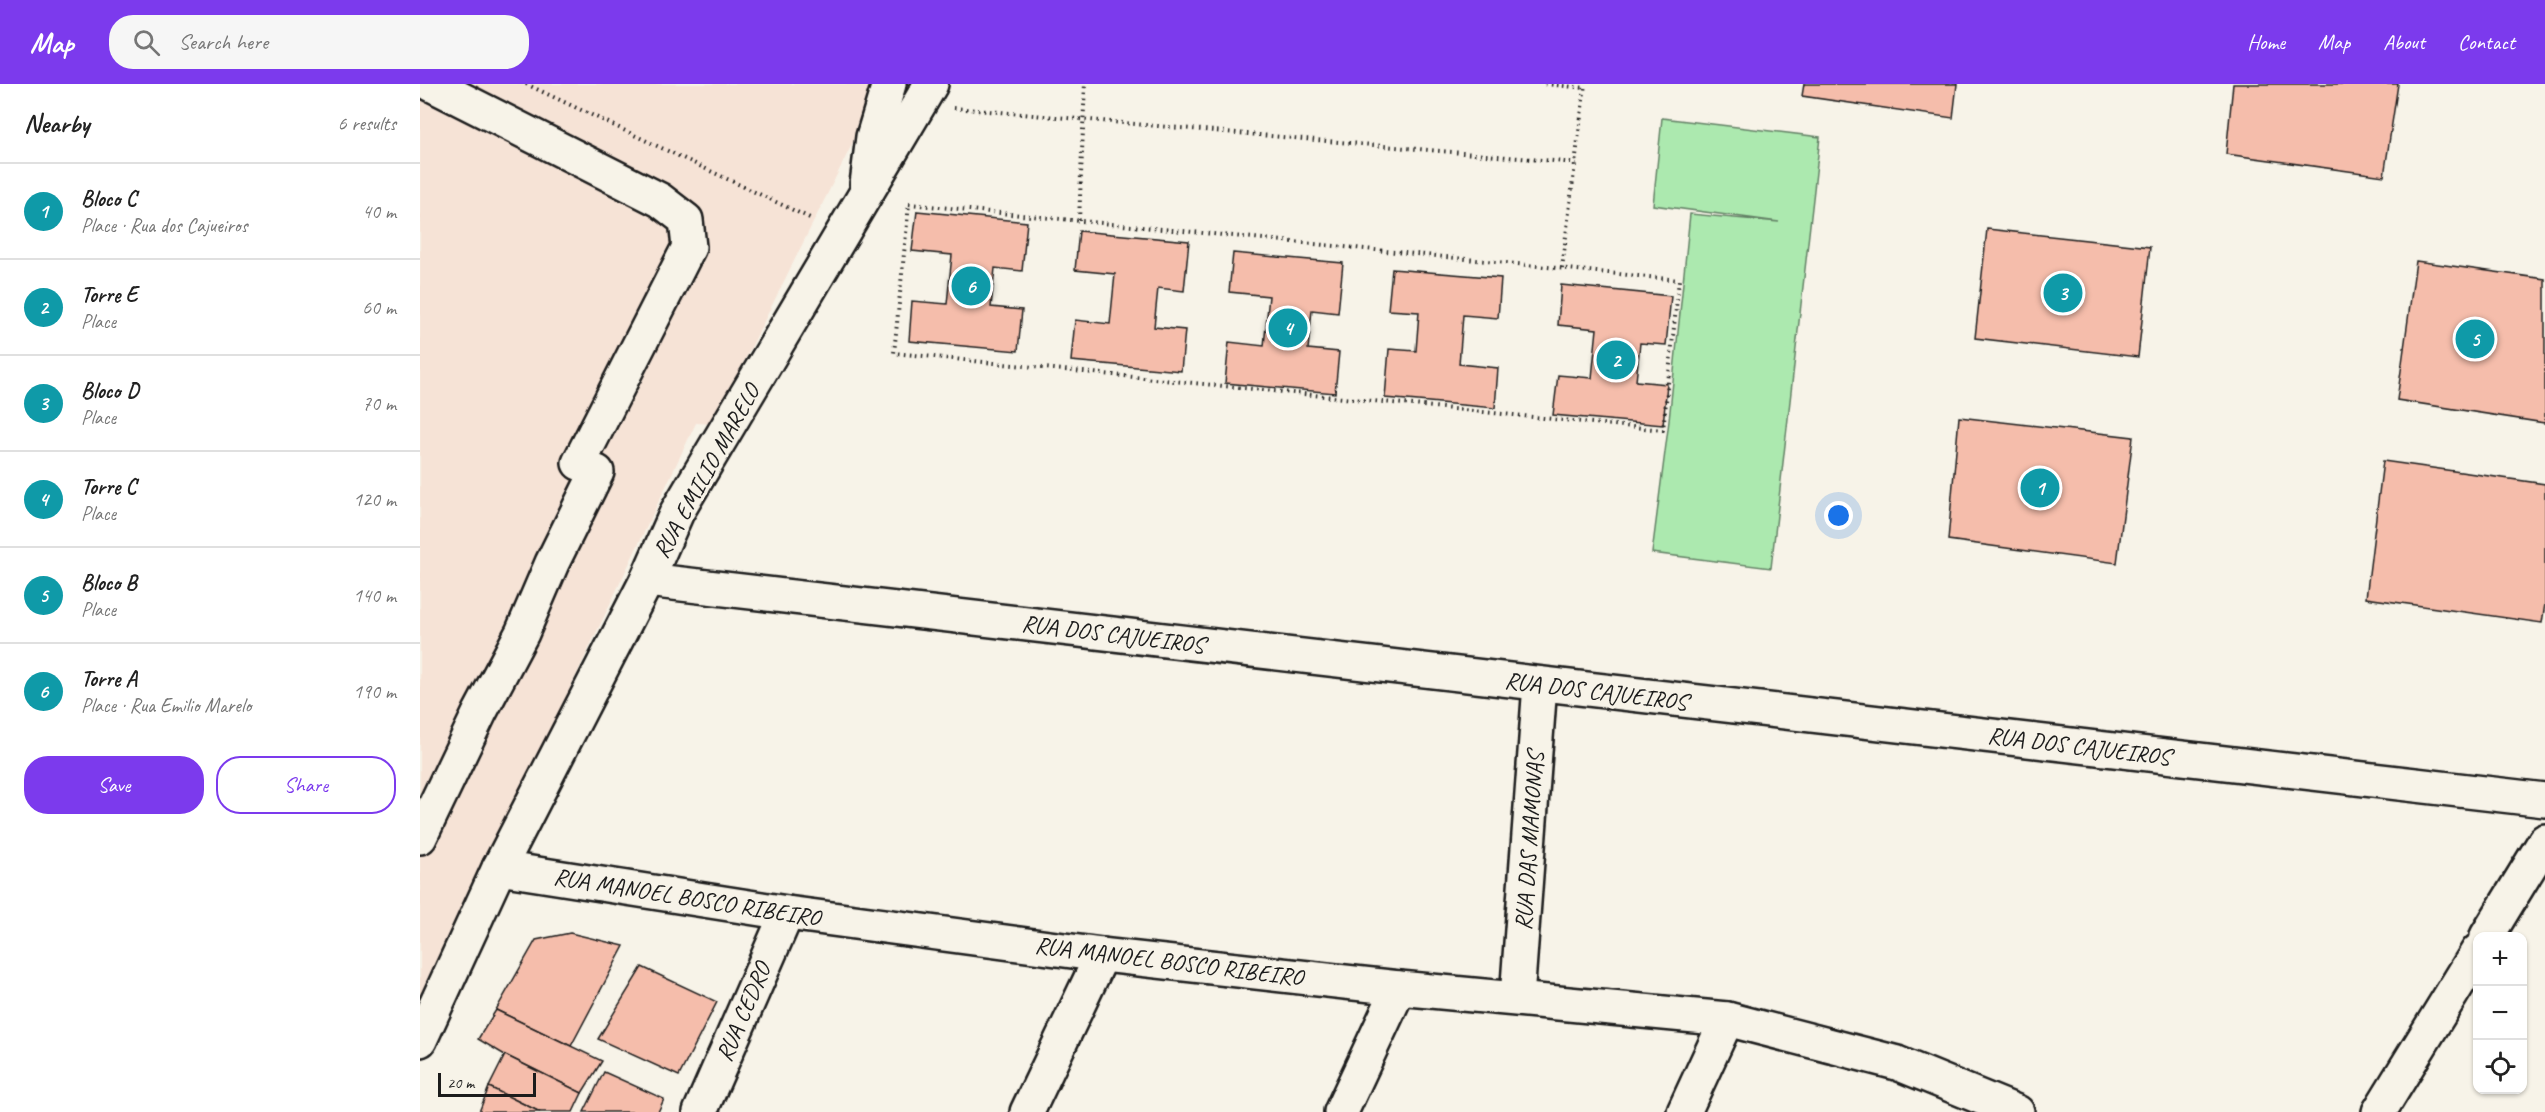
<!DOCTYPE html>
<meta charset="utf-8">
<style>
:root{--surface:#fff;--page:#f6f6f6;--text:#222;--muted:#767676;--line:#e0e0e0;--accent:#7c3aed}
body{margin:0;font-family:Caveat,sans-serif;background:var(--page);color:var(--text)}
.controls{position:absolute;right:18px;bottom:18px;display:grid;overflow:hidden;border-radius:12px;box-shadow:0 2px 4px #0004}
.controls button{width:54px;height:54px;display:grid;place-items:center;padding:0;border:0;border-bottom:2px solid var(--line);background:var(--surface);color:var(--text);font:30px sans-serif}
.scale{position:absolute;left:18px;bottom:15px;width:98px;box-sizing:border-box;padding-left:6px;border:3px solid #1c1c1c;border-top:0;font-size:16px;line-height:21px;white-space:nowrap;color:#1c1c1c;-webkit-text-stroke:4px #f7f3e8;paint-order:stroke}
.you{position:absolute;left:1419px;top:432px;width:21px;height:21px;margin:-15px;border:4px solid #fff;border-radius:50%;background:#1a73e8;box-shadow:0 0 0 9px #1a73e833}
.badge{display:grid;place-items:center;width:39px;height:39px;border-radius:50%;background:var(--accent);color:#fff;font-size:20px;font-weight:700}
.pin{position:absolute;translate:-50% -50%;border:3px solid #fff;box-shadow:0 2px 6px #0006}
.list{margin:0;padding:0;list-style:none}
h2{display:flex;justify-content:space-between;align-items:center;height:78px;margin:0;padding:0 24px;font-size:26px}
h2 small{font-size:20px;font-weight:400;color:var(--muted)}
.list li{display:grid;grid-template-columns:39px 1fr auto;gap:18px;align-items:center;box-sizing:border-box;height:96px;padding:0 24px;border-top:2px solid var(--line)}
.list b{display:block;font-size:22px;white-space:nowrap}
.list p{margin:0;font-size:20px;white-space:nowrap;color:var(--muted)}
.list em{font-size:20px;font-style:normal;color:var(--muted)}
.actions{display:flex;gap:12px;padding:18px 24px}
.actions a{flex:1;padding:14px 0;border:2px solid var(--accent);border-radius:24px;text-align:center;font-size:21px;color:var(--accent)}
.actions .main{background:var(--accent);color:#fff}
.icon{flex:none;width:33px;height:33px;fill:none;stroke:currentColor;stroke-width:2;stroke-linecap:round;stroke-linejoin:round}
.map{position:relative;flex:none;width:2125px;height:1028px;overflow:hidden}
header{display:flex;align-items:center;gap:36px;box-sizing:border-box;height:84px;padding:0 30px;background:var(--accent);color:#fff}
header strong{font-size:28px}
nav{display:flex;gap:33px;margin-inline-start:auto;font-size:21px}
.search{width:420px;height:54px;background:var(--page);display:flex;align-items:center;gap:15px;box-sizing:border-box;padding:0 21px;border-radius:24px;color:var(--muted);font-size:22px}
main{display:flex}
aside{flex:1;background:var(--surface)}
.map>svg:first-child{display:block}
</style>
<header>
<strong>Map</strong>
<div class="search"><svg class="icon" aria-label="search" viewBox="0 0 24 24"><circle cx="10" cy="10" r="6"/><path d="M15 15l6 6"/></svg>Search here</div>
<nav><a>Home</a><a>Map</a><a>About</a><a>Contact</a></nav>
</header>
<main>
<aside>
<h2>Nearby<small>6 results</small></h2>
<ul class="list">
<li><span class="badge" style="background:#0f9aa8">1</span><div><b>Bloco C</b><p>Place · Rua dos Cajueiros</p></div><em>40 m</em></li>
<li><span class="badge" style="background:#0f9aa8">2</span><div><b>Torre E</b><p>Place</p></div><em>60 m</em></li>
<li><span class="badge" style="background:#0f9aa8">3</span><div><b>Bloco D</b><p>Place</p></div><em>70 m</em></li>
<li><span class="badge" style="background:#0f9aa8">4</span><div><b>Torre C</b><p>Place</p></div><em>120 m</em></li>
<li><span class="badge" style="background:#0f9aa8">5</span><div><b>Bloco B</b><p>Place</p></div><em>140 m</em></li>
<li><span class="badge" style="background:#0f9aa8">6</span><div><b>Torre A</b><p>Place · Rua Emilio Marelo</p></div><em>190 m</em></li>
</ul>
<div class="actions"><a class="main">Save</a><a>Share</a></div>
</aside>
<div class="map">
<svg width="2125" height="1028" viewBox="0 0 2125 1028">
<rect width="100%" height="100%" fill="#f7f3e8"/>
<filter id="ink" filterUnits="userSpaceOnUse"><feTurbulence type="fractalNoise" baseFrequency=".0167" numOctaves="2"/><feDisplacementMap in="SourceGraphic" scale="12" xChannelSelector="R" yChannelSelector="G"/><feConvolveMatrix kernelMatrix="1 2 1 2 8 2 1 2 1" color-interpolation-filters="sRGB"/></filter>
<g filter="url(#ink)">
<path fill="#f6e3d6" d="M0 0H462L293 340 276 339 0 920Z"/>
<path fill="#ace9af" stroke="#648266" stroke-width="1.5" d="M1242 34 1400 53 1351 484 1232 469 1249 337 1270 130 1359 138 1233 121Z"/>
<g fill="#f5bdab" stroke="#1c1c1c" stroke-width="1.5">
<path d="M1384 0H1537L1533 34 1382 12Z"/>
<path d="M1813 0H1978L1964 92 1806 70Z"/>
<path d="M497 127 607 138 602 187 575 184 571 223 602 226 598 267 489 257 492 217 527 220 532 171 492 167Z"/>
<path d="M1567 145 1730 163 1718 273 1555 254Z"/>
<path d="M659 147 769 157 764 207 738 204 734 243 765 246 761 287 651 277 655 236 690 240 695 190 655 186Z"/>
<path d="M813 169 923 179 918 229 892 226 888 265 919 268 915 309 805 299 809 258 844 262 849 212 809 208Z"/>
<path d="M1996 177 2125 195V339L1977 316Z"/>
<path d="M972 185 1081 194 1078 234 1043 231 1039 280 1078 284 1075 324 965 314 969 265 996 267 999 228 968 226Z"/>
<path d="M1141 201 1251 212 1246 261 1220 259 1216 297 1247 300 1243 341 1133 331 1138 291 1172 294 1177 245 1138 241Z"/>
<path d="M1539 333 1713 353 1697 479 1528 456Z"/>
<path d="M1963 377 2125 400V520L2122 539 1946 514Z"/>
<path d="M150 849 204 862 151 962 76 926 116 856Z"/>
<path d="M222 883 297 918 259 992 178 955Z"/>
<path d="M76 926 182 977 162 1009 85 971 58 955Z"/>
<path d="M85 971 162 1009 153 1028H120L69 1003Z"/>
<path d="M184 988 244 1015 238 1028H164Z"/>
<path d="M69 1003 120 1028H59Z"/>
</g>
<g fill="none" stroke-linecap="round" stroke-linejoin="round">
<defs>
<g id="minor">
<path d="M11 0 240 116 266 136 269 163 159 379"/>
<path d="M447 100 453 53 469 0"/>
<path d="M227 496 2125 716"/>
<path d="M0 753 60 628 102 549 132 479 177 388"/>
<path d="M79 784 367 829 682 871 979 904 1307 935 1477 979 1597 1028"/>
<path d="M2067 852 2125 757"/>
<path d="M1097 914 1120 600"/>
<path d="M0 956 79 784 227 496 257 428 511 0"/>
<path d="M280 1028 367 829"/>
<path d="M607 1028 682 871"/>
<path d="M921 1028 979 904"/>
<path d="M1264 1028 1307 935"/>
<path d="M1959 1028 2058 867"/>
</g>
</defs>
<use href="#minor" stroke="#1c1c1c" stroke-width="38"/>
<g stroke="#1c1c1c" stroke-width="4" stroke-dasharray="1.5 4.5" stroke-linecap="butt">
<path d="M106 0 392 135"/>
<path d="M1125 0 1165 4"/>
<path d="M534 24 1156 79"/>
<path d="M489 120 1259 196 1243 346 474 269Z"/>
<path d="M659 136 665 0"/>
<path d="M1142 184 1165 0"/>
</g>
<use href="#minor" stroke="#f7f3e8" stroke-width="33"/>
</g>
</g>
<g text-anchor="middle" dominant-baseline="central" stroke-width="6" stroke-linejoin="round" paint-order="stroke">
<g font-size="24" fill="#1c1c1c" stroke="#f7f3e8">
<text transform="translate(286 387) rotate(-61)">RUA EMILIO MARELO</text>
<text transform="translate(693 550) rotate(7)">RUA DOS CAJUEIROS</text>
<text transform="translate(1176 607) rotate(7)">RUA DOS CAJUEIROS</text>
<text transform="translate(1659 662) rotate(7)">RUA DOS CAJUEIROS</text>
<text transform="translate(1109 757) rotate(-86)">RUA DAS MAMONAS</text>
<text transform="translate(267 813) rotate(9)">RUA MANOEL BOSCO RIBEIRO</text>
<text transform="translate(749 877) rotate(7)">RUA MANOEL BOSCO RIBEIRO</text>
<text transform="translate(323 928) rotate(-67)">RUA CEDRO</text>
</g>
</g>
</svg>
<div class="controls">
<button>+</button>
<button>−</button>
<button><svg class="icon" aria-label="locate" viewBox="0 0 24 24"><circle cx="12" cy="12" r="6"/><path d="M12 2v4M12 18v4M2 12h4M18 12h4"/></svg></button>
</div>
<div class="scale">20 m</div>
<div class="you"></div>
<div class="pin badge" style="left:1620px;top:404px;background:#0f9aa8">1</div>
<div class="pin badge" style="left:1196px;top:276px;background:#0f9aa8">2</div>
<div class="pin badge" style="left:1643px;top:209px;background:#0f9aa8">3</div>
<div class="pin badge" style="left:868px;top:244px;background:#0f9aa8">4</div>
<div class="pin badge" style="left:2055px;top:255px;background:#0f9aa8">5</div>
<div class="pin badge" style="left:551px;top:202px;background:#0f9aa8">6</div>
</div>
</main>
